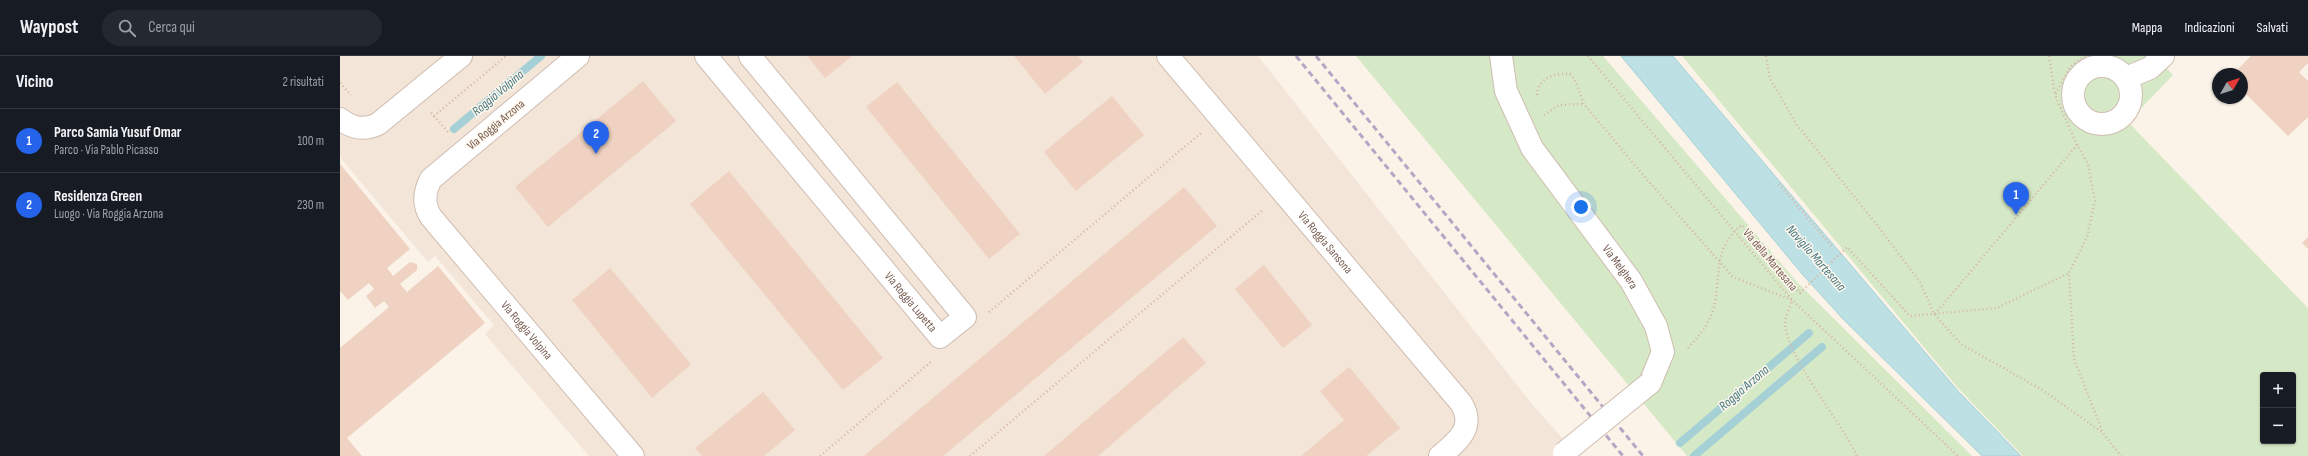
<!DOCTYPE html>
<html lang="it">
<meta charset="utf-8">
<style>
:root{--surface:#171b24;--page:#242831;--text:#f1f3f6;--muted:#9ea1a6;--line:#363941;--accent:#2563eb}
body{margin:0;font-family:"Sofia Sans Condensed",sans-serif;background:var(--page);color:var(--text)}
.controls{position:absolute;right:12px;bottom:12px;display:grid;overflow:hidden;border-radius:4px;box-shadow:0 1px 3px #0004}
.controls button{width:36px;height:36px;display:grid;place-items:center;padding:0;border:0;border-bottom:1px solid var(--line);background:var(--surface);color:var(--text);font:20px sans-serif}
.compass{position:absolute;left:1872px;top:12px;width:36px;height:36px;border-radius:50%;background:var(--surface);box-shadow:0 1px 3px #0004;rotate:51deg}
.you{position:absolute;left:1241px;top:151px;width:14px;height:14px;margin:-10px;border:3px solid #fff;border-radius:50%;background:#1a73e8;box-shadow:0 0 0 6px #1a73e833}
.badge{display:grid;place-items:center;width:26px;height:26px;border-radius:50%;background:var(--accent);color:#fff;font-size:13px;font-weight:700}
.pin{position:absolute;translate:-50% -33px;filter:drop-shadow(0 1px 2px #0008)}
.pin::after{content:'';position:absolute;top:21px;width:14px;height:12px;background:inherit;clip-path:polygon(0 0,100% 0,50% 100%)}
.list{margin:0;padding:0;list-style:none}
h2{display:flex;justify-content:space-between;align-items:center;height:52px;margin:0;padding:0 16px;font-size:17px}
h2 small{font-size:13px;font-weight:400;color:var(--muted)}
.list li{display:grid;grid-template-columns:26px 1fr auto;gap:12px;align-items:center;box-sizing:border-box;height:64px;padding:0 16px;border-top:1px solid var(--line)}
.list b{display:block;font-size:15px;white-space:nowrap}
.list p{margin:0;font-size:13px;white-space:nowrap;color:var(--muted)}
.list em{font-size:13px;font-style:normal;color:var(--muted)}
.icon{flex:none;width:22px;height:22px;fill:none;stroke:currentColor;stroke-width:2;stroke-linecap:round;stroke-linejoin:round}
.map{position:relative;flex:none;width:1968px;height:400px;overflow:hidden}
header{display:flex;align-items:center;gap:24px;box-sizing:border-box;height:56px;padding:0 20px;background:var(--surface);border-bottom:1px solid var(--line)}
header strong{font-size:19px}
nav{display:flex;gap:22px;margin-inline-start:auto;font-size:14px}
.search{width:280px;height:36px;background:var(--page);display:flex;align-items:center;gap:10px;box-sizing:border-box;padding:0 14px;border-radius:22px;color:var(--muted);font-size:15px}
main{display:flex}
aside{flex:1;background:var(--surface)}
.map>svg:first-child{display:block}
</style>
<header>
<strong>Waypost</strong>
<div class="search"><svg class="icon" aria-label="search" viewBox="0 0 24 24"><circle cx="10" cy="10" r="6"/><path d="M15 15l6 6"/></svg>Cerca qui</div>
<nav><a>Mappa</a><a>Indicazioni</a><a>Salvati</a></nav>
</header>
<main>
<aside>
<h2>Vicino<small>2 risultati</small></h2>
<ul class="list">
<li><span class="badge">1</span><div><b>Parco Samia Yusuf Omar</b><p>Parco · Via Pablo Picasso</p></div><em>100 m</em></li>
<li><span class="badge">2</span><div><b>Residenza Green</b><p>Luogo · Via Roggia Arzona</p></div><em>230 m</em></li>
</ul>
</aside>
<div class="map">
<svg width="1968" height="400" viewBox="0 0 1968 400">
<rect width="100%" height="100%" fill="#fbf3e8"/>
<path fill="#f3e5d7" d="M0 0H918L1192 348 1238 400H249L145 278 154 269 95 200 88 206 0 101Z"/>
<g fill="#d6e9c7" fill-rule="evenodd">
<path d="M1016 0H1263L1457 226 1632 400H1347Z"/>
<path d="M1342 0H1816L1833 19 1788 66 1968 252V400H1683L1617 331ZM1923 319H1953V385H1923Z"/>
</g>
<path fill="#bde0e4" stroke="#a4d0d6" d="M1281 0H1333L1618 335 1681 400H1642L1503 263 1463 219Z"/>
<g fill="none" stroke-linecap="round" stroke-linejoin="round">
<g stroke="#a4d0d6" stroke-width="8">
<path d="M114 73 201 0"/>
<path d="M1340 387 1469 277"/>
<path d="M1354 400 1482 291"/>
</g>
</g>
<g fill="#efd2c1">
<path d="M467 0H512L485 22Z"/>
<path d="M674 0H738L743 6 705 38Z"/>
<path d="M1911 0H1968V7L1959 16 1968 25V61L1948 80 1902 34V18H1893Z"/>
<path d="M303 25 336 65 208 171 175 131Z"/>
<path d="M557 26 680 178 649 203 526 51Z"/>
<path d="M772 40 804 79 736 135 704 96Z"/>
<path d="M0 108 70 193 47 212 53 220 70 206 77 208V214L60 228 67 236 98 210 145 267 7 382 22 400H0V292L49 251 44 245 35 252 26 240 34 233 29 227 8 244 0 235Z"/>
<path d="M389 115 543 302 503 334 350 148Z"/>
<path d="M844 131 877 170 603 400H524Z"/>
<path d="M1968 181V193L1962 187Z"/>
<path d="M924 209 972 269 943 292 895 233Z"/>
<path d="M270 212 351 308 312 342 232 244Z"/>
<path d="M843 281 866 307 758 400H704Z"/>
<path d="M1009 311 1060 372 1026 400H961L1004 364 980 335Z"/>
<path d="M423 336 455 374 424 400H362L355 392Z"/>
</g>
<g fill="none" stroke-linecap="round" stroke-linejoin="round">
<defs>
<g id="minor">
<path id="s1" d="M238 0 91 123C84 136 83 149 91 161L293 400"/>
<path id="s2" d="M366 0 600 281 625 261 410 0"/>
<path id="s3" d="M828 0 1121 347C1136 371 1118 385 1100 400"/>
<path id="s4" d="M1161 0 1166 35 1192 92 1291 225 1316 270 1323 296 1310 327"/>
<circle cx="1762" cy="39" r="29"/>
<path d="M1786 22 1810 12 1823 0"/>
<path d="M0 63C12 72 24 75 38 68L121 0"/>
</g>
</defs>
<use href="#minor" stroke="#cfbdb1" stroke-width="24"/>
<g stroke="#d5b5a4" stroke-width="2.5" stroke-dasharray="1 3" stroke-linecap="butt">
<path d="M1248 0 1452 244 1618 400"/>
<path d="M1426 0 1430 23 1457 69 1537 169 1580 226 1594 258 1621 288 1704 335 1763 377"/>
<path d="M1709 0 1715 39"/>
<path d="M1745 0 1730 11 1715 39 1737 89 1748 108 1755 145 1747 181 1729 217 1734 303 1763 377 1781 400"/>
<path d="M0 27 11 39"/>
<path d="M1197 39C1198 21 1216 17 1230 18 1238 25 1239 38 1244 48L1303 119 1393 221 1452 244C1450 251 1445 261 1445 268 1448 304 1500 363 1517 400"/>
<path d="M91 57 94 60 166 0"/>
<path d="M1204 59 1219 49 1244 48"/>
<path d="M94 60 108 76"/>
<path d="M1439 128 1493 192"/>
<path d="M649 256 861 77"/>
<path d="M1595 258 1737 89"/>
<path d="M1348 292C1358 281 1367 271 1372 257 1383 226 1370 193 1402 169L1460 237 1507 191 1570 260 1657 252 1729 217"/>
<path d="M480 400 592 305"/>
<path d="M630 400 924 153"/>
</g>
<use href="#minor" stroke="#fff" stroke-width="22"/>
<g stroke="#b6a6c5" stroke-width="3" stroke-dasharray="6 4" stroke-linecap="butt">
<path d="M956 0 1283 400"/>
<path d="M976 0 1303 400"/>
</g>
<defs>
<path id="minor-bridge" d="M1224 397 1310 327"/>
</defs>
<use href="#minor-bridge" stroke="#cfbdb1" stroke-width="24" stroke-linecap="butt"/>
<use href="#minor-bridge" stroke="#fff" stroke-width="22"/>
</g>
<g text-anchor="middle" dominant-baseline="central" stroke-width="3" stroke-linejoin="round" paint-order="stroke">
<g font-size="12" fill="#74594d" stroke="#fef7ee">
<text transform="translate(156 69) rotate(-40)">Via Roggia Arzona</text>
<text stroke="none"><textPath href="#s3" startOffset="244">Via Roggia Sansona</textPath></text>
<text transform="translate(1430 204) rotate(50)">Via della Martesana</text>
<text stroke="none"><textPath href="#s4" startOffset="246">Via Melghera</textPath></text>
<text stroke="none"><textPath href="#s2" startOffset="320">Via Roggia Lupetta</textPath></text>
<text stroke="none"><textPath href="#s1" startOffset="380">Via Roggia Volpina</textPath></text>
</g>
<g font-size="13" font-style="italic" fill="#44787f" stroke="#fef7ee">
<text transform="translate(158 37) rotate(-40)">Roggia Volpina</text>
<text transform="translate(1476 202) rotate(49)">Naviglio Martesana</text>
<text transform="translate(1404 332) rotate(-41)">Roggia Arzona</text>
</g>
</g>
</svg>
<div class="controls">
<button>+</button>
<button>−</button>
</div>
<svg class="compass" viewBox="-18 -18 36 36"><path d="M0-13l5 13h-10z" fill="#e53935"/><path d="M0 13l5-13h-10z" fill="#9ea1a6"/></svg>
<div class="you"></div>
<div class="pin badge" style="left:1676px;top:159px">1</div>
<div class="pin badge" style="left:256px;top:98px">2</div>
</div>
</main>
